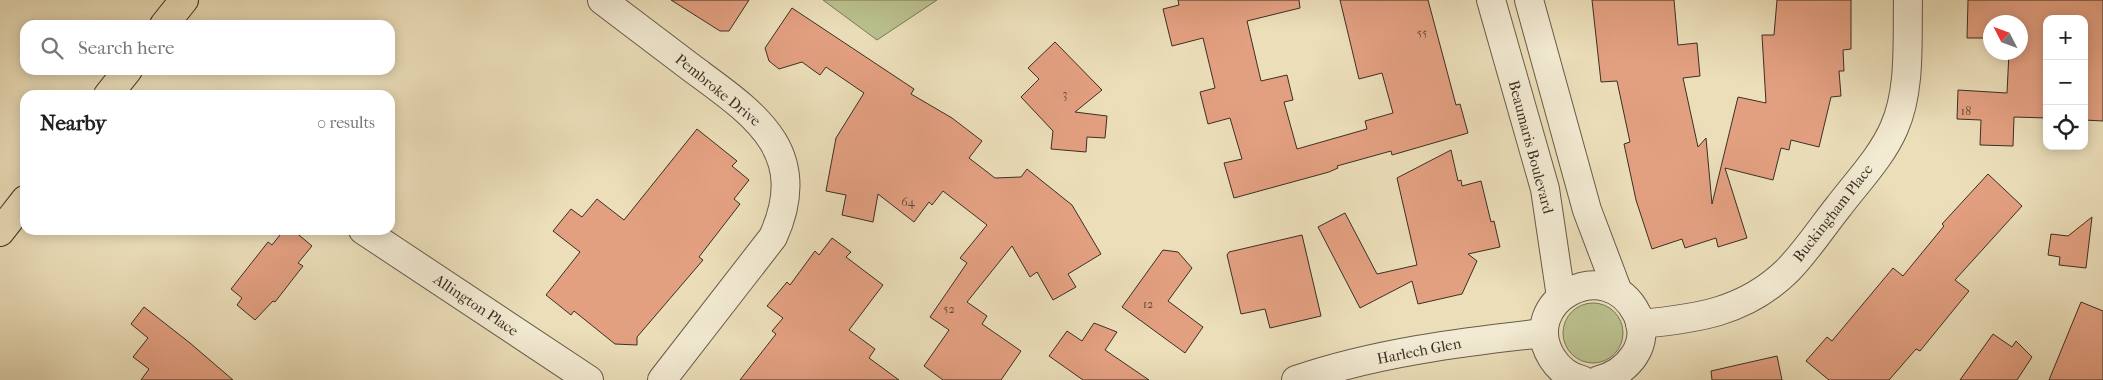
<!DOCTYPE html>
<meta charset="utf-8">
<style>
:root{--surface:#fff;--page:#f2f2f2;--text:#222;--muted:#767676;--line:#e0e0e0}
body{margin:0;font-family:"IM FELL French Canon",serif;background:var(--page);color:var(--text)}
.controls{position:absolute;right:15px;top:15px;display:grid;overflow:hidden;border-radius:10px;box-shadow:0 2px 12px #0003}
.controls button{width:45px;height:45px;display:grid;place-items:center;padding:0;border:0;border-bottom:1px solid var(--line);background:var(--surface);color:var(--text);font:25px sans-serif}
.compass{position:absolute;left:1983px;top:15px;width:45px;height:45px;border-radius:50%;background:var(--surface);box-shadow:0 2px 12px #0003;rotate:312deg}
.list{margin:0;padding:0;list-style:none}
h2{display:flex;justify-content:space-between;align-items:center;height:65px;margin:0;padding:0 20px;font-size:21px}
h2 small{font-size:16px;font-weight:400;color:var(--muted)}
.icon{flex:none;width:28px;height:28px;fill:none;stroke:currentColor;stroke-width:2;stroke-linecap:round;stroke-linejoin:round}
.map{position:relative;flex:none;width:2103px;height:380px;overflow:hidden}
.search{position:absolute;background:var(--surface);box-shadow:0 2px 12px #0003;left:20px;top:20px;width:375px;height:55px;display:flex;align-items:center;gap:12px;box-sizing:border-box;padding:0 18px;border-radius:15px;color:var(--muted);font-size:19px}
.panel{position:absolute;background:var(--surface);box-shadow:0 2px 12px #0003;left:20px;top:90px;width:375px;height:145px;border-radius:15px}
.map>svg:first-child{display:block}
</style>
<div class="map">
<svg width="2103" height="380" viewBox="0 0 2103 380">
<rect width="100%" height="100%" fill="#ebdeb9"/>
<filter id="stains"><feTurbulence type="fractalNoise" baseFrequency=".004" numOctaves="4"/><feColorMatrix values="0 0 0 0 .2 0 0 0 0 .09 0 0 0 0 .02 0 0 0 .5 -.17"/></filter>
<radialGradient id="worn" r=".72"><stop offset=".6" stop-color="#630" stop-opacity="0"/><stop offset="1" stop-color="#630" stop-opacity=".3"/></radialGradient>
<g fill="#bac18e" stroke="#7a785a">
<path d="M823 0H937L877 40Z"/>
<circle cx="1593" cy="333" r="30"/>
</g>
<g fill="#e3a081" stroke="#3b2f25">
<path d="M671 0H749L729 31H720Z"/>
<path d="M1178 0H1299L1300 8 1247 21 1261 81 1287 75 1293 100 1284 102 1297 149 1367 129 1365 121 1393 113 1382 73 1359 79 1340 0H1428L1456 105 1460 104 1468 133 1392 155 1391 151 1337 166 1338 168 1329 172 1234 198 1224 163 1242 159 1230 118 1208 124 1200 92 1215 88 1203 38 1172 46 1163 9 1179 5Z"/>
<path d="M1592 0H1674L1678 45 1697 43 1700 76 1683 78 1698 147 1706 138 1712 204 1738 97 1766 103 1762 35H1774L1777 0H1851V49L1843 50 1844 71H1839L1841 96 1831 97 1819 147 1791 140 1789 150 1781 148 1773 180 1725 168 1747 238 1718 247 1716 238 1685 248 1682 239 1652 249 1636 200 1624 144 1630 142 1617 81 1601 82Z"/>
<path d="M1968 0H2103V121L2084 120V19H2047V118L2014 117 2013 146 1980 145 1981 120 1957 119 1958 90 2007 93 2009 52H2020V22H1990V38H1967Z"/>
<path d="M792 8 914 89 911 94 952 118 982 141 969 158 995 178 1021 177 1027 169 1072 205 1101 254 1068 274 1076 287 1053 300 1037 272 1030 277 1012 246 967 302 987 316 982 324 1021 351 1001 380H943L924 366 949 330 930 317 967 263 960 258 987 225 943 191 932 205 929 202 914 222 878 194 873 222 842 215 846 195 826 191 836 138 864 93 826 67 820 75 802 62 779 69 769 61 765 48Z"/>
<path d="M1055 42 1102 90 1075 112 1107 116 1105 138 1087 137 1086 152 1051 149 1053 131 1021 97 1039 79 1028 68Z"/>
<path d="M697 129 737 161 732 166 749 180 734 199 740 204 699 257 703 260 637 337V345L615 344 574 311 571 315 546 295 580 252 553 231 571 209 582 217 597 199 624 220Z"/>
<path d="M1451 150 1458 181 1461 180 1462 186 1481 181 1491 222 1494 221 1500 247 1468 254 1477 261 1462 294 1418 304 1412 281 1360 308 1318 227 1345 213 1377 274 1417 265 1397 178Z"/>
<path d="M1988 174 2022 206 1955 280 1969 291 1920 351 1916 349 1889 380H1829L1806 361 1827 337 1832 341 1893 268 1903 276 1944 226 1942 224Z"/>
<path d="M2092 217 2086 268 2059 265 2060 257 2048 255 2051 234 2068 236Z"/>
<path d="M284 230H293L312 246 298 263 303 266 275 302 273 301 255 320 237 305 242 298 231 289 268 242 272 245Z"/>
<path d="M1302 235 1321 316 1270 328 1265 309 1241 314 1227 255 1229 252Z"/>
<path d="M832 238 851 252 846 257 883 285 849 330 875 349 869 358 899 380H740L776 334 772 331 783 318 767 306 787 282 790 285 815 251 819 255Z"/>
<path d="M1163 250 1178 252 1192 268 1168 301 1203 327 1185 353 1122 307Z"/>
<path d="M2081 302 2103 311V380H2049Z"/>
<path d="M144 307 190 343 233 380H141L149 369 133 357 148 338 131 324Z"/>
<path d="M1094 323 1117 332 1105 350 1149 380H1083L1049 356 1067 331 1082 341Z"/>
<path d="M1993 334 2012 347 2016 341 2032 357 2017 380H1960Z"/>
<path d="M1777 356 1782 380H1712L1711 371Z"/>
</g>
<g fill="none" stroke-linecap="round" stroke-linejoin="round">
<defs>
<g id="minor">
<path d="M602 0C632 23 663 46 693 69 754 114 812 151 773 237L662 380"/>
<path d="M363 230 589 380"/>
<path d="M1640 324C1696 319 1745 312 1787 271 1806 252 1822 227 1839 206 1858 181 1882 156 1894 128 1911 90 1907 41 1908 0"/>
<path d="M1296 380C1375 353 1461 342 1544 333"/>
</g>
<g id="tertiary">
<path d="M1491 0 1545 189 1561 297"/>
<path d="M1529 0 1587 210 1618 292"/>
<path d="M1582 380C1569 377 1559 369 1552 358 1517 302 1606 252 1637 314 1652 344 1627 373 1599 380"/>
</g>
<g id="trunk">
<path d="M164 25 184 0"/>
<path d="M108 95 128 70"/>
<path d="M0 232 25 200"/>
</g>
</defs>
<use href="#minor" stroke="#675b4a" stroke-width="30"/>
<use href="#tertiary" stroke="#675b4a" stroke-width="30"/>
<use href="#trunk" stroke="#3b2f25" stroke-width="30"/>
<use href="#minor" stroke="#f2ead2" stroke-width="28"/>
<use href="#tertiary" stroke="#f2ead2" stroke-width="28"/>
<use href="#trunk" stroke="#ebdeb9" stroke-width="28"/>
</g>
<g text-anchor="middle" dominant-baseline="central" stroke-width="5" stroke-linejoin="round" paint-order="stroke">
<g font-size="12" fill="#654b3c">
<text x="1422" y="33">55</text>
<text x="1065" y="94">3</text>
<text x="1966" y="111">18</text>
<text x="908" y="202">64</text>
<text x="1148" y="304">12</text>
<text x="949" y="309">52</text>
</g>
<g font-size="15" fill="#3b2f25" stroke="#f2ead2">
<text transform="translate(718 90) rotate(39)">Pembroke Drive</text>
<text transform="translate(1531 147) rotate(75)">Beaumaris Boulevard</text>
<text transform="translate(1833 213) rotate(-52)">Buckingham Place</text>
<text transform="translate(476 305) rotate(34)">Allington Place</text>
<text transform="translate(1419 351) rotate(-11)">Harlech Glen</text>
</g>
</g>
<rect width="100%" height="100%" filter="url(#stains)"/>
<rect width="100%" height="100%" fill="url(#worn)"/>
</svg>
<div class="controls">
<button>+</button>
<button>−</button>
<button><svg class="icon" aria-label="locate" viewBox="0 0 24 24"><circle cx="12" cy="12" r="6"/><path d="M12 2v4M12 18v4M2 12h4M18 12h4"/></svg></button>
</div>
<svg class="compass" viewBox="-18 -18 36 36"><path d="M0-13l5 13h-10z" fill="#e53935"/><path d="M0 13l5-13h-10z" fill="#767676"/></svg>
<div class="search"><svg class="icon" aria-label="search" viewBox="0 0 24 24"><circle cx="10" cy="10" r="6"/><path d="M15 15l6 6"/></svg>Search here</div>
<section class="panel">
<h2>Nearby<small>0 results</small></h2>
<ul class="list">
</ul>
</section>
</div>
